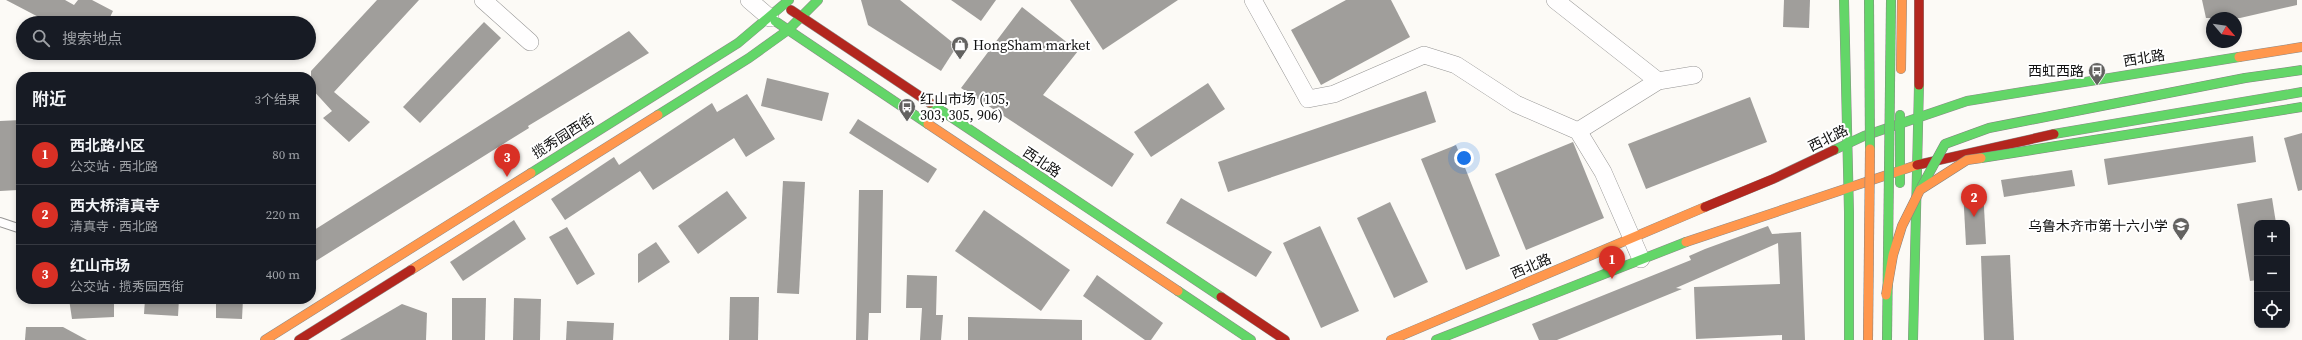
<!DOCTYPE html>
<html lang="zh">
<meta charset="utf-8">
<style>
:root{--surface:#171b24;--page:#20242c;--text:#f1f3f6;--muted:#9ea1a6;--line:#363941;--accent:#d93025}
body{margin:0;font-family:"Source Serif 4","Noto Sans SC",serif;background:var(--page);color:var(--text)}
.controls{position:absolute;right:12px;bottom:12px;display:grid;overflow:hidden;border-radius:8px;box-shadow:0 2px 6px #0003}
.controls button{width:36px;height:36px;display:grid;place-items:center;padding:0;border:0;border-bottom:1px solid var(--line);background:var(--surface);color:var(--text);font:20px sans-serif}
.compass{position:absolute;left:2206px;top:12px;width:36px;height:36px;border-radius:50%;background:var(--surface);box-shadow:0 2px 6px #0003;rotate:119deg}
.you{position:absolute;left:1464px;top:158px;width:14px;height:14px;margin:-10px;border:3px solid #fff;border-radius:50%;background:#1a73e8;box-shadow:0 0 0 6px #1a73e833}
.badge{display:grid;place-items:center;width:26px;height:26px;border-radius:50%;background:var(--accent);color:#fff;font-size:13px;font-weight:700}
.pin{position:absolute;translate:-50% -33px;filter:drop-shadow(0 1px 2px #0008)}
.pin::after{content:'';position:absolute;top:21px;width:14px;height:12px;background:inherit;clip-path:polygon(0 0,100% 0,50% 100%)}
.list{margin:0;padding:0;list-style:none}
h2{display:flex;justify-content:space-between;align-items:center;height:52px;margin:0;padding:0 16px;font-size:17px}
h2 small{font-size:13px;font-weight:400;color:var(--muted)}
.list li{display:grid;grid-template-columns:26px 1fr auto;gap:12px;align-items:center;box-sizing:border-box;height:60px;padding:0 16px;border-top:1px solid var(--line)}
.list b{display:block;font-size:15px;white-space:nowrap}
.list p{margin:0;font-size:13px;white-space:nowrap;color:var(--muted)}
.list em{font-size:13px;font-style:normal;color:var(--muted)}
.icon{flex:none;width:22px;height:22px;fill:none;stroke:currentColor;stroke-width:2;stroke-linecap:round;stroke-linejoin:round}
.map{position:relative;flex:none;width:2302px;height:340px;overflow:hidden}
.search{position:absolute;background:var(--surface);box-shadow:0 2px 6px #0003;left:16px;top:16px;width:300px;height:44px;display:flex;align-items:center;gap:10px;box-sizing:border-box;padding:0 14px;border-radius:22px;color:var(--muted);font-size:15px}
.panel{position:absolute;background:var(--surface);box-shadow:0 2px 6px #0003;left:16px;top:72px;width:300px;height:232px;border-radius:16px}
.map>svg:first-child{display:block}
</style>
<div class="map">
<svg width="2302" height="340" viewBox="0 0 2302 340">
<rect width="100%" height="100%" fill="#fcfaf6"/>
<g fill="#a09e9b">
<path d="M6 0H65L74 5 78 0H92L113 11 107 23H50Z"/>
<path d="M377 0H419L334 92 370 122 349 142 323 118 332 111 311 88V71Z"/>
<path d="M861 0H900L957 46 941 71 868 25Z"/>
<path d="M951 0H996L981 21Z"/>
<path d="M1070 0H1178L1103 50Z"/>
<path d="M1346 0H1391L1410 37 1321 85 1291 30Z"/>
<path d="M1784 0H1810L1809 28 1783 27Z"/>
<path d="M2202 0H2297V5L2240 18H2206Z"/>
<path d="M1022 7 1078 51 1043 95 1134 154 1112 187 961 88Z"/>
<path d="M484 22 501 38 420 123 403 107Z"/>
<path d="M629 31 649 53 528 126 529 128 311 264V232Z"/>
<path d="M767 78 829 93 822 121 761 106Z"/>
<path d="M1208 83 1225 109 1151 157 1134 132Z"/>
<path d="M1426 91 1436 122 1228 192 1218 162Z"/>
<path d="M747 94 775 139 746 157 734 138 653 190 640 171 565 220 551 199 614 157 619 165 712 103 717 112Z"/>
<path d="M1750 97 1767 142 1646 189 1628 144Z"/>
<path d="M858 119 937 169 928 183 849 133Z"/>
<path d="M21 120V153H16L18 190 0 191V121Z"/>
<path d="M2302 133V190L2298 191 2284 138Z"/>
<path d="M2253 136 2256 162 2108 185 2104 159Z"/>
<path d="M1573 142 1604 218 1526 250 1495 174Z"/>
<path d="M1456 145 1500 256 1466 270 1421 159Z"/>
<path d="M2072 170 2075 186 2004 197 2001 180Z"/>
<path d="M783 181 805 182 799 294 777 293Z"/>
<path d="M1983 189 1986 244 1966 245 1963 190Z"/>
<path d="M859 190H883L881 313H869L868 340H856Z"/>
<path d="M727 191 747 218 698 254 678 226Z"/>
<path d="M1181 198 1272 252 1256 277 1166 223Z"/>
<path d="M2272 198 2276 223H2257V280L2250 281 2237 204Z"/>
<path d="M1390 202 1428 282 1394 298 1357 218Z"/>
<path d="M984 210 1070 270 1041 311 955 251Z"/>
<path d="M514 220 526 239 463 281 450 262Z"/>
<path d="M1320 226 1359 311 1321 328 1283 243Z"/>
<path d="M1768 226 1772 234 1801 232 1805 340H1782V335L1696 339 1694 287 1780 284 1778 243 1676 288 1682 289 1557 340H1539L1532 324 1691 260 1689 256 1705 249Z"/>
<path d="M567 227 595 274 577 285 549 237Z"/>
<path d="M656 242 670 262 638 283V254Z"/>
<path d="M2010 255 2014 340H1984L1981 256Z"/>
<path d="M907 275 937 276 936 315H943L941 340H920L922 308H906Z"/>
<path d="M1097 275 1163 323 1151 340H1145L1083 296Z"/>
<path d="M730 297H759L758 340H729Z"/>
<path d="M452 298H486L485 340H452Z"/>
<path d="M514 298 541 299 540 340H513Z"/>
<path d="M69 299H114V317L72 319Z"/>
<path d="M145 299H179L178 316 144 314Z"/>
<path d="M216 299H243L242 319 216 318Z"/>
<path d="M402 304 427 313 426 340H340Z"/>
<path d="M968 317 1082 320V340H968Z"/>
<path d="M567 321 614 323 613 340H566Z"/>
<path d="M26 327H63L87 340H25Z"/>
</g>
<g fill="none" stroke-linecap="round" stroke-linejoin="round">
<defs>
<path id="lane" d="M0 222 21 229"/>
<g id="street">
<path d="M483 0 530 42"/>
<path d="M749 0 770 18"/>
<path d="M1253 0 1308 99 1334 94 1424 55 1456 65 1516 104 1578 131 1603 172 1641 259"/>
<path d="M1555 0 1658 81"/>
<path d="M1578 131 1658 81 1694 75"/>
</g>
<g id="fast">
<path d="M1844 0 1849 212V340"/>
<path d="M775 21 928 124"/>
<path d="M930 103 1221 297"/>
<path d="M658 115 749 58 788 30 818 0"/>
<path d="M1900 115V183"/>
<path d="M2054 134 2302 92"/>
<path d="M1834 150 1864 136 1967 101 2239 57"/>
<path d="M531 173 738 43 789 0"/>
<path d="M1178 291 1251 340"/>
<path d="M1436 340 1686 242"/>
<path d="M1913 340 1919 85"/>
</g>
<g id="slow">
<path d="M2239 57 2302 47"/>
<path d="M1901 69 1902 0"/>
<path d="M928 124 1178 291"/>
<path d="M1686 242 1917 165"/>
<path d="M411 270 658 115"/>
<path d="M265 340 531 173"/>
<path d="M1391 340 1705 207"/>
</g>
<g id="jam">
<path d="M1919 0V85"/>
<path d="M791 10 930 103"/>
<path d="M1917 165 2054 134"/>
<path d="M1705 207 1773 179 1834 150"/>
<path d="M1221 297 1285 340"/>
<path d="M299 340 411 270"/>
</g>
</defs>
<use href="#lane" stroke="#969594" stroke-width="10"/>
<use href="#street" stroke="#969594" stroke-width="18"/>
<use href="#fast" stroke="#8d8c8a" stroke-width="10"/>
<use href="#slow" stroke="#8d8c8a" stroke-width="10"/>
<use href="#jam" stroke="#8d8c8a" stroke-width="10"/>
<use href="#lane" stroke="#fffefe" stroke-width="8"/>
<use href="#street" stroke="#fffefe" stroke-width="17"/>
<use href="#fast" stroke="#63d668" stroke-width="9"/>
<use href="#slow" stroke="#ff974d" stroke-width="9"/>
<use href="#jam" stroke="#b3261e" stroke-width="9"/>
<defs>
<g id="fast-bridge">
<path d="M1869 0 1870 149"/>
<path d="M1981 158 2302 107"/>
<path d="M1921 188 1945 144 1989 128 2245 78 2302 70"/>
<path d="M1887 340 1891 0"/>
</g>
<g id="slow-bridge">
<path d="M1886 295 1893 255 1902 226 1920 190 1967 160 1981 158"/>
<path d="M1868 340 1870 149"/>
</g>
</defs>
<use href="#fast-bridge" stroke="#848381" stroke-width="10" stroke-linecap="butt"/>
<use href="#slow-bridge" stroke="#848381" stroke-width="10" stroke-linecap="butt"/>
<use href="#fast-bridge" stroke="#63d668" stroke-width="9"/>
<use href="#slow-bridge" stroke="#ff974d" stroke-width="9"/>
</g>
<defs>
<symbol id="shop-pin" viewBox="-11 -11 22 30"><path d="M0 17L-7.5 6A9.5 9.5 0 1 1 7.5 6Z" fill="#636260" stroke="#fff"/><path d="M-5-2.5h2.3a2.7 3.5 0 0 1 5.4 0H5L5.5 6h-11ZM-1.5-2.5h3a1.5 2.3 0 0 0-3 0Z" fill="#fff"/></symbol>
<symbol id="bus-pin" viewBox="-11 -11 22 30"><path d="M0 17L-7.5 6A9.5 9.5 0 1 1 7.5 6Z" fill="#636260" stroke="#fff"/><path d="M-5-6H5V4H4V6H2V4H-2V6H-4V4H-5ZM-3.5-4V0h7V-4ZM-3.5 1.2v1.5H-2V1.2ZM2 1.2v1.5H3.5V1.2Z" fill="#fff"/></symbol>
<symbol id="school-pin" viewBox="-11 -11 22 30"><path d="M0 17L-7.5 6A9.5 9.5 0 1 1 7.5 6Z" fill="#636260" stroke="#fff"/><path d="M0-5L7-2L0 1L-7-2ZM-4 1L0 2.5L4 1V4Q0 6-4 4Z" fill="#fff"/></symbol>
</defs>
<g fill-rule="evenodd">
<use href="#shop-pin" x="950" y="35" width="20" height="27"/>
<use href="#bus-pin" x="2087" y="61" width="20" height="27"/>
<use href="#bus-pin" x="897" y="97" width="20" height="27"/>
<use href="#school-pin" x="2171" y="216" width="20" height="27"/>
</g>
<g text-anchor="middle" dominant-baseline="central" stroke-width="4" stroke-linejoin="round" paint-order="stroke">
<g font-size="14" fill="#101010" stroke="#fff" text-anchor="start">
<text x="973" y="45">HongSham market</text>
<text x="2084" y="71" text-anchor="end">西虹西路</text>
<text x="920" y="99">红山市场 (105,<tspan x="920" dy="16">303, 305, 906)</tspan></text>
<text x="2168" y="226" text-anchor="end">乌鲁木齐市第十六小学</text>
</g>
<g font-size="14" fill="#101010" stroke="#fff">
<text transform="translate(2144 58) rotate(-9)">西北路</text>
<text transform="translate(563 136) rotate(-32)">揽秀园西街</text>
<text transform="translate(1828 138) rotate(-26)">西北路</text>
<text transform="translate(1042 162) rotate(34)">西北路</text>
<text transform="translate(1531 266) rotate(-23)">西北路</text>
</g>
</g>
</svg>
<div class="controls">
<button>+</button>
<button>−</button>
<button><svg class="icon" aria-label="locate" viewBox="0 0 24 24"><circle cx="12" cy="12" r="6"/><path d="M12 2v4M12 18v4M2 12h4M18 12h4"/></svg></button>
</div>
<svg class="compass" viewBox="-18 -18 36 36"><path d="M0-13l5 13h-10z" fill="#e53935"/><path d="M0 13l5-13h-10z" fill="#9ea1a6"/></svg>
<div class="you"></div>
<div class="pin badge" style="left:1612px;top:279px">1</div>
<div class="pin badge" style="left:1974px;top:217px">2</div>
<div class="pin badge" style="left:507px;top:177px">3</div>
<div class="search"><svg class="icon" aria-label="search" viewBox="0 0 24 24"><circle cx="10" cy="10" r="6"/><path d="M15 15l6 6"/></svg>搜索地点</div>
<section class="panel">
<h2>附近<small>3个结果</small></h2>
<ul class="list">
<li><span class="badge">1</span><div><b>西北路小区</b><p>公交站 · 西北路</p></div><em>80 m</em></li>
<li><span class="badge">2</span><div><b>西大桥清真寺</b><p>清真寺 · 西北路</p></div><em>220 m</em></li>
<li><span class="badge">3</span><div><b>红山市场</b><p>公交站 · 揽秀园西街</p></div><em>400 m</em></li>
</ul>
</section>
</div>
